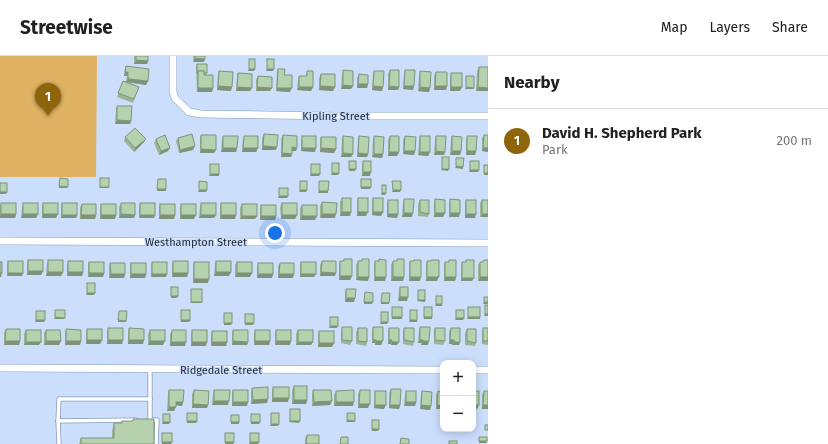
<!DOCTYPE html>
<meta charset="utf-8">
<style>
:root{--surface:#fff;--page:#f2f2f2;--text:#202124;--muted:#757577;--line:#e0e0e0;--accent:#8e650a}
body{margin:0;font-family:"Fira Sans",sans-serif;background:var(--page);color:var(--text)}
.controls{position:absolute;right:12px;bottom:12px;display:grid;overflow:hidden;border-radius:8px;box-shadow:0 2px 10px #0003}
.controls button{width:36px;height:36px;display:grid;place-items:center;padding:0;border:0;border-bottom:1px solid var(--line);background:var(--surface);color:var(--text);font:20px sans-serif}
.you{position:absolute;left:275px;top:177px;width:14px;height:14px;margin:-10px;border:3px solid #fff;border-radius:50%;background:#1a73e8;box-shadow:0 0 0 6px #1a73e833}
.badge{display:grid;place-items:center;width:26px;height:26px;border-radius:50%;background:var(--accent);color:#fff;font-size:13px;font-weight:700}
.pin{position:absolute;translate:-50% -33px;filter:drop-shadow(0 1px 2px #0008)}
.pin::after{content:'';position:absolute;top:21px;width:14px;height:12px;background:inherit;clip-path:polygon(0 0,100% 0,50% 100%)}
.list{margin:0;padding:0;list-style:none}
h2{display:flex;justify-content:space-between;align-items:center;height:52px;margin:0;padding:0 16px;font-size:17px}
h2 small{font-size:13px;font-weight:400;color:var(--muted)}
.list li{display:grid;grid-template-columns:26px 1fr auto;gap:12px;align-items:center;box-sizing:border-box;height:64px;padding:0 16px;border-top:1px solid var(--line)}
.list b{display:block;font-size:15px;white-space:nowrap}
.list p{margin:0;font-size:13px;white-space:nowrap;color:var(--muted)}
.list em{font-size:13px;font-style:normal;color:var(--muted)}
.map{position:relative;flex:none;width:488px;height:388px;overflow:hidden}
header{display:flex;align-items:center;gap:24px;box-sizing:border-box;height:56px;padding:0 20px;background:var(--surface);border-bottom:1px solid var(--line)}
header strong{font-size:19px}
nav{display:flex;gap:22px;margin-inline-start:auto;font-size:14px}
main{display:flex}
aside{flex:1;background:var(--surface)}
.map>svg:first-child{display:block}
</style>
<header>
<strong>Streetwise</strong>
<nav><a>Map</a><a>Layers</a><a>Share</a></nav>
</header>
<main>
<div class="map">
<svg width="488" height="388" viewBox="0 0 488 388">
<rect width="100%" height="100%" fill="#cbdefb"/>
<path fill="#e0b263" d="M0 0H97L96 121H0Z"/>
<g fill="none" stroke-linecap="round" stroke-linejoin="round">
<defs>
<g id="lane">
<path d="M148 364H150V314"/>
<path d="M150 364H157L156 388"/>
<path d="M58 365 59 343H150"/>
<path d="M59 388 58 365 136 364"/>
</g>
<g id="street">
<path d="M173 0V36L175 42 189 56 201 58 335 60H488"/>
<path d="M0 185 488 187"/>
<path d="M0 312 443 314"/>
<path d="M473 314H488"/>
</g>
</defs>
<use href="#lane" stroke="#8399bc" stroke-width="5"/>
<use href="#street" stroke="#8399bc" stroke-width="8"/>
<use href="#lane" stroke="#fff" stroke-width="3.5"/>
<use href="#street" stroke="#fff" stroke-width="7"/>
</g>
<g fill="#9cb496">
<path d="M134 0H148V5L147 8H134Z"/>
<path d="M197 8 207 17 206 19H204L213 32 212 36H197L196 10Z"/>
<path d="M126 10 148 25 146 29 127 26 139 31 133 47 117 41 123 25 126 26 127 20H124L125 13Z"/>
<path d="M479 11H488V35H476L477 15Z"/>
<path d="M278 13 284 19 290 36 276 35 277 17Z"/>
<path d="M343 14 353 30 351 33H341L342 18Z"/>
<path d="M390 14 399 31 398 34H388V18Z"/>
<path d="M405 14 414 30 413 34 403 33 404 18Z"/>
<path d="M219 15 231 35 217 34 218 19Z"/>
<path d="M307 15 313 31 311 35 297 34 298 23 299 20H306Z"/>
<path d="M374 15 383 31 382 35 372 34 373 19Z"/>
<path d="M420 15 430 32 429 36 418 35 419 19Z"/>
<path d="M436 16 447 30 446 34H434V20Z"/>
<path d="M238 17 252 32 250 35H236L237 21Z"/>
<path d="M451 17 460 35H450V21Z"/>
<path d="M321 18 335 31 333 35 319 34V22Z"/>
<path d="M359 18 368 28 367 32H357V22Z"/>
<path d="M258 20 270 35H256V24Z"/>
<path d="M117 50 131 65 130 68H115L116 53Z"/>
<path d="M264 78 276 94H262V82Z"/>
<path d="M201 79 214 97H200V82Z"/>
<path d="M283 79 297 92 296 95H292L291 101H281V83Z"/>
<path d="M484 79 488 96 482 95V82Z"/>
<path d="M223 80 237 92 236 96H221L222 84Z"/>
<path d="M244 80 258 92 256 96H242L243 83Z"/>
<path d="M302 80 315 96 301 95V84Z"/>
<path d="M343 80 353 98 351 101H341L342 84Z"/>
<path d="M359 80 368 98 367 101H357L358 84Z"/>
<path d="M374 80 383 98 382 102 372 101 373 84Z"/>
<path d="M390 80 399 96 397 100H388V84Z"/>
<path d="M405 80 415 95 414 99 403 98V84Z"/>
<path d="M420 80 430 96 428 100 418 99 419 84Z"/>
<path d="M436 80 445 96 444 99H434L435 84Z"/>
<path d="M452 80 461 95 460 99H450L451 84Z"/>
<path d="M467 80 476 95 475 99H466V84Z"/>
<path d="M125 81 144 86 134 96 124 85Z"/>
<path d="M321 81 336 93 334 97 320 96V84Z"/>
<path d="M178 82 193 94 179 97 176 85Z"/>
<path d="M156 83 168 95 159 99 154 87Z"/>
<path d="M363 105 370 120H362V109Z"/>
<path d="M342 142 351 156 350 160H340V146Z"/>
<path d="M358 142 366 160H357V146Z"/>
<path d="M373 142 383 156 381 160 372 159V146Z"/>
<path d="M404 143 412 161H402L403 147Z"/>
<path d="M435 143 445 157 443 161H434V147Z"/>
<path d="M450 143 459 161H449V147Z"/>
<path d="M388 144 398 158 397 162 387 161V148Z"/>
<path d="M420 144 429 158 428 161 418 160V148Z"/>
<path d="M466 144 475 162H465V148Z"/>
<path d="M482 144H488L480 161V147Z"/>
<path d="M322 146 335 162H320V150Z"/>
<path d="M1 147 16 158 15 162H0V150Z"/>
<path d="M23 147 38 158 36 162H21L22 151Z"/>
<path d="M43 147 58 158 56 162H42V150Z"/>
<path d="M62 147 77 159 76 162H61V151Z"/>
<path d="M121 147 134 162H119V151Z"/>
<path d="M140 147 155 159 154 162H139V151Z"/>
<path d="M201 147 216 159 214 162H199L200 151Z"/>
<path d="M221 147 235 163H220V151Z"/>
<path d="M282 147 297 159 295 163H281L280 151Z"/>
<path d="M82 148 96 159 95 163H80V151Z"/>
<path d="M101 148 116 159 115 163H100V152Z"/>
<path d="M160 148 175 159 174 163H159V151Z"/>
<path d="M181 148 194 163H180V152Z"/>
<path d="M242 148 257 160 255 163H240V152Z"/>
<path d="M261 149 276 160 275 164H260V152Z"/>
<path d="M302 149 315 164H300V152Z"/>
<path d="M344 203 352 220 350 224H339V208L340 205H343Z"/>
<path d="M362 203 369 221 368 225 356 224V209L358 205H361Z"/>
<path d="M379 203 385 225H374V209L375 205H378Z"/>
<path d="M397 203 404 221 403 225H391V209L393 205H396Z"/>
<path d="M28 204 43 215 41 219H27V207Z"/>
<path d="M48 204 63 216 61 220H46L47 208Z"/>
<path d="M414 204 420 225H409V209L410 205H413Z"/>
<path d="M431 204 437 225H426V209L427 205H431Z"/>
<path d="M449 204 456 221 455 225H444V209L445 206H448Z"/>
<path d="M466 204 474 222 472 225H461V210L462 206H465Z"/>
<path d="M484 204H488L478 225V209L480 206H483Z"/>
<path d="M8 205 23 217 22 220H7V209Z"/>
<path d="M68 205 83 216 82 220H67V209Z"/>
<path d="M173 205 188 217 187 221H172V209Z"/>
<path d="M216 205 229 220H214L215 208Z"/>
<path d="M322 205 335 220H320V209Z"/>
<path d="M89 206 104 217 103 221H88V209Z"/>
<path d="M152 206 166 221H151V210Z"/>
<path d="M194 206 208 227H193V209Z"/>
<path d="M237 206 250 221H235V209Z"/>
<path d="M301 206 316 218 314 221H300V210Z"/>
<path d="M110 207 125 218 124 222H109V211Z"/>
<path d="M131 207 146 218 145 222H130V210Z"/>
<path d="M258 207 273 218 272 222H257V211Z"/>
<path d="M280 207 293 222H278V210Z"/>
<path d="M400 231 407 245H398L399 235Z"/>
<path d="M346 233 355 242 354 246H345V237Z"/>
<path d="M342 271 352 285 350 289 341 287V275Z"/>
<path d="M373 271 383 285 381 289H375V287H372V275Z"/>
<path d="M420 271 428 289H421L422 287H418L419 275Z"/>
<path d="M108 272 123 284 122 288H107V276Z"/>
<path d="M129 272 143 288H128V276Z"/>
<path d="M358 272 367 286 366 290 356 288V276Z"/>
<path d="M389 272 397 289H391V288H388V276Z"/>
<path d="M404 272 414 286 413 290 403 288V276Z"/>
<path d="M435 272 445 285 443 289 434 288V275Z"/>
<path d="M451 272 460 286 459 289H452V288H449V275Z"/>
<path d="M483 272H488V289L482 288V276Z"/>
<path d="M6 273 20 285 19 289H4V277Z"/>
<path d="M66 273 81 285 80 289H65V277Z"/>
<path d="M87 273 102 284 100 288H86V276Z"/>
<path d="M467 273 476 287 475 290 465 289V277Z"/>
<path d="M26 274 39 289H24V278Z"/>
<path d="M46 274 59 289H44V277Z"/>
<path d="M150 274 163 289H148V278Z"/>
<path d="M172 274 185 290H170V278Z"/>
<path d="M192 274 206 290H191V278Z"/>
<path d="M233 274 248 286 247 289H232V278Z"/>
<path d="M255 274 270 285 269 289H254V277Z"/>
<path d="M276 274 290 289H275V277Z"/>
<path d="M298 274 313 286 311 289H296V278Z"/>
<path d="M212 275 227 286 226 290H211V278Z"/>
<path d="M319 275 334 287 332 291H318V279Z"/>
<path d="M294 330 307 344 306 348H292V334Z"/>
<path d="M273 331 288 346H272V335Z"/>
<path d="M252 332 268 343 267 347 251 348V336Z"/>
<path d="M391 333 400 349 399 353 389 352V337Z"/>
<path d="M169 334 183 346 182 350 176 349 174 355H167L168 337Z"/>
<path d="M194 334 207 352H192V338Z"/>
<path d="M214 334 228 349H212L213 337Z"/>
<path d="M233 334 247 350H232V338Z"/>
<path d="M313 334 330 349 312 350V338Z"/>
<path d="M360 334 368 352H358V338Z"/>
<path d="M336 335 353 350H334V339Z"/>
<path d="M375 335 384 353 374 352V338Z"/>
<path d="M406 335 416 346 415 350H404L405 339Z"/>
<path d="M422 335 431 350 430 354 420 353 421 339Z"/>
<path d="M438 335 443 336 436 353V339Z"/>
<path d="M484 335 488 353H482V339Z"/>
<path d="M133 363 154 388 112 382V375L114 367H120L122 365H133Z"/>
<path d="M307 379 319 388H305V382Z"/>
<path d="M81 382V388H79Z"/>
</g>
<g fill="#7f927a">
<path d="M194 2 205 3 204 6H193Z"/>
<path d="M136 4 148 5 147 8H134Z"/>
<path d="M249 13H255L254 15H248Z"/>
<path d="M267 13H274L273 15H266Z"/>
<path d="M125 16H128L127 20H124Z"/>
<path d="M128 23 148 25 146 29 126 26Z"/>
<path d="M358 28H368L367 32H357Z"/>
<path d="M343 29 353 30 351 33H341Z"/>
<path d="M218 30 232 31 231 35 217 34Z"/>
<path d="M320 30 335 31 333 35 319 34Z"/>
<path d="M373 30 383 31 382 35 372 34Z"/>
<path d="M389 30 399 31 398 34H388Z"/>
<path d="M404 30H414L413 34 403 33Z"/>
<path d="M435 30H447L446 34H434Z"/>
<path d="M237 31 252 32 250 35H236Z"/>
<path d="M257 31 272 32 270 35H256Z"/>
<path d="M299 31H313L311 35 297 34Z"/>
<path d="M420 31 430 32 429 36 418 35Z"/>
<path d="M451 31H462L460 35H450Z"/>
<path d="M466 31 474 32 473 33H465Z"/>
<path d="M478 31 488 32V35H476Z"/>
<path d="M198 32H213L212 36H197Z"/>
<path d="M277 32H292L290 36 276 35Z"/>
<path d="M117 64 131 65 130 68H115Z"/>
<path d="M146 83 144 86 134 96 135 92Z"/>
<path d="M195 90 193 94 179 97 180 94Z"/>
<path d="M263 90 277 91 276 94H262Z"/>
<path d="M292 91 297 92 296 95H291Z"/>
<path d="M170 92 168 95 159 99 161 95Z"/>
<path d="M223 92H237L236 96H221Z"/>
<path d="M243 92H258L256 96H242Z"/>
<path d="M302 92H316L315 96 301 95Z"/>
<path d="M321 92 336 93 334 97 320 96Z"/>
<path d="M483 92H488V96L482 95Z"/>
<path d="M201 93 216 94 214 97H200Z"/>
<path d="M404 95H415L414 99 403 98Z"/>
<path d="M436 95 445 96 444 99H434Z"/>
<path d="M452 95H461L460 99H450Z"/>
<path d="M467 95H476L475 99H466Z"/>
<path d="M389 96H399L397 100H388Z"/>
<path d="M420 96H430L428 100 418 99Z"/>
<path d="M282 97 292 98 291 101H281Z"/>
<path d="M343 97 353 98 351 101H341Z"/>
<path d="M358 97 368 98 367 101H357Z"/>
<path d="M374 98H383L382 102 372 101Z"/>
<path d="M456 110 463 111V113L455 112Z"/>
<path d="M349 113H356L355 115H349Z"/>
<path d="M442 113H449L448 115 441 114Z"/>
<path d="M470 114H479L478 116H469Z"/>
<path d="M363 116H371L370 120H362Z"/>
<path d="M332 117H339L338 119H331Z"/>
<rect x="484" y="117" width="4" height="2"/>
<path d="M210 118H219V120H209Z"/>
<path d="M311 118H320L319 120H310Z"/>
<path d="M59 130 68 131 67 132H59Z"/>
<path d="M100 131H109L108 132H99Z"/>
<path d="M361 131H371L370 133H361Z"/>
<rect x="157" y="133" width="9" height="2"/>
<path d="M199 134H207L206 136H198Z"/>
<path d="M300 134H307L306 136H299Z"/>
<path d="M393 134H401L400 136H392Z"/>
<path d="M319 135H328V137H318Z"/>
<path d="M0 136H7L6 138H0Z"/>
<path d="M382 137H386L385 139H381Z"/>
<path d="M279 140H288L287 142H278Z"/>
<path d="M342 156H351L350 160H340Z"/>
<path d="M358 156H368L366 160H357Z"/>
<path d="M373 156H383L381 160 372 159Z"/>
<path d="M404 157H413L412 161H402Z"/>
<path d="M435 157H445L443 161H434Z"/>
<path d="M450 157H460L459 161H449Z"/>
<path d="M1 158H16L15 162H0Z"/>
<path d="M23 158H38L36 162H21Z"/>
<path d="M43 158H58L56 162H42Z"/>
<path d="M121 158 135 159 134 162H119Z"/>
<path d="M322 158H336L335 162H320Z"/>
<path d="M388 158H398L397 162 387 161Z"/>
<path d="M466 158H476L475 162H465Z"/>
<path d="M482 158H488V161H480Z"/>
<path d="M62 159H77L76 162H61Z"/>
<path d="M81 159H96L95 163H80Z"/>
<path d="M101 159H116L115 163H100Z"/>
<path d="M140 159H155L154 162H139Z"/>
<path d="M160 159H175L174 163H159Z"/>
<path d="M181 159H196L194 163H180Z"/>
<path d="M201 159H216L214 162H199Z"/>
<path d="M221 159H236L235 163H220Z"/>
<path d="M282 159H297L295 163H281Z"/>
<path d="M242 160H257L255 163H240Z"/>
<path d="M261 160H276L275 164H260Z"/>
<path d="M302 160H317L315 164H300Z"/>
<path d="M28 215H43L41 219H27Z"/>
<path d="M48 216H63L61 220H46Z"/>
<path d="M68 216H83L82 220H67Z"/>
<path d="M216 216H231L229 220H214Z"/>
<path d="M321 216 336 217 335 220H320Z"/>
<path d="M0 217H2L1 221H0Z"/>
<path d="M8 217H23L22 220H7Z"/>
<path d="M89 217H104L103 221H88Z"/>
<path d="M173 217H188L187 221H172Z"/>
<path d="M237 217H252L250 221H235Z"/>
<path d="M111 218H125L124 222H109Z"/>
<path d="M131 218H146L145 222H130Z"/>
<path d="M152 218H167L166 221H151Z"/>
<path d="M258 218H273L272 222H257Z"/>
<path d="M279 218H294L293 222H278Z"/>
<path d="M301 218H316L314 221H300Z"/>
<path d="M340 220H352L350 224H339Z"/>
<path d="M358 221H369L368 225 356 224Z"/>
<path d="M375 221H386L385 225H374Z"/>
<path d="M393 221H404L403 225H391Z"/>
<path d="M410 221H421L420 225H409Z"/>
<path d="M427 221H439L437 225H426Z"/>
<path d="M445 221H456L455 225H444Z"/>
<path d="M480 221H488V225H478Z"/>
<path d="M462 222H474L472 225H461Z"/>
<path d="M194 223H209L208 227H193Z"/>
<path d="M87 237H95L94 239H86Z"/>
<path d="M171 240H178L177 242H171Z"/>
<path d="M400 241H408L407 245H398Z"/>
<path d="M346 242H355L354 246H345Z"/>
<path d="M418 244H425V246L417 245Z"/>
<path d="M191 246H202L201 247H191Z"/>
<path d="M364 246H373L372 248H364Z"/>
<path d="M381 246 389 247V248H381Z"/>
<path d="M484 246H488V248H483Z"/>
<path d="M436 248H442V250H435Z"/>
<path d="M485 258H488V260H484Z"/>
<path d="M55 261 65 262 64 263H54Z"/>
<rect x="392" y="261" width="10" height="2"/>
<rect x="424" y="261" width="8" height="2"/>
<path d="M468 261H480V263H467Z"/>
<path d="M456 262H464L463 264H455Z"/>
<path d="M36 264H45L44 266H35Z"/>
<path d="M118 264 126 265V266H118Z"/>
<path d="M181 264H190L189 266H181Z"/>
<path d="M410 264H417V266H409Z"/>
<path d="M381 266H388L387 268H380Z"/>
<path d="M224 267H232L231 269H224Z"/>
<path d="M245 267H254L253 269H245Z"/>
<path d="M330 270H338L337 272H329Z"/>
<path d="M87 284H102L100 288H86Z"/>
<path d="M108 284H123L122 288H107Z"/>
<path d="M129 284H144L143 288H128Z"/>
<path d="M373 284H376L375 287H372Z"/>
<path d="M389 284H392L391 288H388Z"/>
<path d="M420 284H423L422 287H418Z"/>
<path d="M450 284H454L452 288H449Z"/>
<path d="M5 285H20L19 289H4Z"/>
<path d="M46 285H61L59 289H44Z"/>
<path d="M66 285H81L80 289H65Z"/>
<path d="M150 285H165L163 289H148Z"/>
<path d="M233 285 248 286 247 289H232Z"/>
<path d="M255 285H270L269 289H254Z"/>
<path d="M276 285H291L290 289H275Z"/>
<path d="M376 285H383L381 289H375Z"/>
<path d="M423 285H429L428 289H421Z"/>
<path d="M26 286H41L39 289H24Z"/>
<path d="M171 286H186L185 290H170Z"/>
<path d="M192 286H207L206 290H191Z"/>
<path d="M212 286H227L226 290H211Z"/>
<path d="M298 286H313L311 289H296Z"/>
<path d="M392 286H399L397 289H391Z"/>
<path d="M454 286H460L459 289H452Z"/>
<path d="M319 287H334L332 291H318Z"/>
<path d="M273 342H289L288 346H272Z"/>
<path d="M268 343 267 347 251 348 253 344Z"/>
<path d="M294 344H307L306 348H292Z"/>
<path d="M214 345H229L228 349H212Z"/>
<path d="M332 345 330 349 312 350 314 346Z"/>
<path d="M176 346H183L182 350 175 349Z"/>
<path d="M233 346H248L247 350H232Z"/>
<path d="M336 346H354L353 350H334Z"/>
<path d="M406 346H416L415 350H404Z"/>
<path d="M193 348 208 349 207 352H192Z"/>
<path d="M359 348H370L368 352H358Z"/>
<path d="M375 349H386L384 353 374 352Z"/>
<path d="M390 349H400L399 353 389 352Z"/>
<path d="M421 349 431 350 430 354 420 353Z"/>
<path d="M437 349 443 350V353H436Z"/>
<path d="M473 349H479L477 353H473Z"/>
<path d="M483 349H488V353H482Z"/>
<path d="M169 351H176L174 355H167Z"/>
<path d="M347 364 355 365 354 366H346Z"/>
<path d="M187 365H197L196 367H187Z"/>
<path d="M290 365H300L299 367 289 366Z"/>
<path d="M163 366H170L169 368H162Z"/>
<rect x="231" y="366" width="8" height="2"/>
<path d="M251 366H260L259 368H251Z"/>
<path d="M271 368H279L278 370H270Z"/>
<path d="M372 373H379L378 375H372Z"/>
<path d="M451 373H460L459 375H450Z"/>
<path d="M479 385H487L486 387H479Z"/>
<path d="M162 386H172L171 388H162Z"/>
<path d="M225 386H234L233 388H225Z"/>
<path d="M250 386H259L258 388H249Z"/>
</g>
<g fill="#b5d1ae" stroke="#7f927a">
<path d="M136 0H148V5L136 4Z"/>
<path d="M194 0H205V3L194 2Z"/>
<rect x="249" y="3" width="6" height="10"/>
<rect x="267" y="3" width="7" height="10"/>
<path d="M197 8H207V17H204V15H198L197 17Z"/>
<path d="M126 10 149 13 148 25 128 23V16H125Z"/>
<path d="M479 11H488V32L478 31Z"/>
<path d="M278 13H285L284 19H292V32H277Z"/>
<path d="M343 14 353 15V30L343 29Z"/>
<path d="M390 14H399V31L389 30Z"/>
<path d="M405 14H415L414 30H404Z"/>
<path d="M198 15H204V19H213V32H198Z"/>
<path d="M219 15 233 16 232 31 218 30Z"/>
<path d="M307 15H313V31H299V20H307Z"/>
<path d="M374 15H384L383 31 373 30Z"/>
<path d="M420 15 431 16 430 32 420 31Z"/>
<path d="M436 16H447V30H435Z"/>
<path d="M238 17 252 18V32L237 31Z"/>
<rect x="451" y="17" width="11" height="14"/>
<path d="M321 18H335V31L320 30Z"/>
<path d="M359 18 368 19V28H358Z"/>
<path d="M258 20 272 21V32L257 31Z"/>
<path d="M466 20H474V32L466 31Z"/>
<path d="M123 25 139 31 134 43 118 37Z"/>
<path d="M117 50H132L131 65 117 64Z"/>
<path d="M135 72 146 83 135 92 125 81Z"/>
<path d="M192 78 195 90 180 94 178 82Z"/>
<path d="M264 78 278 79 277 91 263 90Z"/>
<path d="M165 79 170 92 161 95 156 83Z"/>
<path d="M201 79H216V94L201 93Z"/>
<path d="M283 79 297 80V92L292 91V98L282 97Z"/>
<path d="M484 79H488V92H483Z"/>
<path d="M223 80H238L237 92H223Z"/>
<path d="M244 80H258V92H243Z"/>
<rect x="302" y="80" width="14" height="12"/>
<path d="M343 80 353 81V98L343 97Z"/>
<path d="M359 80 369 81 368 98 358 97Z"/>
<path d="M374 80 384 81 383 98H374Z"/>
<path d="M390 80H399V96H389Z"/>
<path d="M405 80 416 81 415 95H404Z"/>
<rect x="420" y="80" width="10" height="16"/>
<path d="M436 80H446L445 96 436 95Z"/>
<path d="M452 80 462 81 461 95H452Z"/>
<path d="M467 80H477L476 95H467Z"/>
<path d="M321 81H336V93L321 92Z"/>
<rect x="442" y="101" width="7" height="12"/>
<path d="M456 102H464L463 111 456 110Z"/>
<rect x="349" y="105" width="7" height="8"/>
<rect x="363" y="105" width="8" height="11"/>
<rect x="470" y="105" width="9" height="9"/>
<rect x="332" y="107" width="7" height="10"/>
<rect x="210" y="108" width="9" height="10"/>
<rect x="311" y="108" width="9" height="10"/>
<rect x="484" y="109" width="4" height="8"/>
<path d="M60 122 68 123V131L59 130Z"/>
<rect x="100" y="122" width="9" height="9"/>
<path d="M158 123H166V133H157Z"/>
<rect x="361" y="123" width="10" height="8"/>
<path d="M199 125 207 126V134H199Z"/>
<rect x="300" y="125" width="7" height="9"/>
<path d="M319 125H329L328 135H319Z"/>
<path d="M392 125H401V134H393Z"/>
<rect x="0" y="127" width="7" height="9"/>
<rect x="382" y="129" width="4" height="8"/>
<rect x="279" y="132" width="9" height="8"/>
<rect x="342" y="142" width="9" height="14"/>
<rect x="358" y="142" width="10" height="14"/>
<rect x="373" y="142" width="10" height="14"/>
<path d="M404 143H414L413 157H404Z"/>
<path d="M435 143 445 144V157H435Z"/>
<path d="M450 143 460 144V157H450Z"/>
<rect x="388" y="144" width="10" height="14"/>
<path d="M420 144H429V158L420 156Z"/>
<rect x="466" y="144" width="10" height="14"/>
<rect x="482" y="144" width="6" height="14"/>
<path d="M322 146 337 147 336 158H322Z"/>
<rect x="1" y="147" width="15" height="11"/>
<rect x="23" y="147" width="15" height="11"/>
<rect x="43" y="147" width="15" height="11"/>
<rect x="62" y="147" width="15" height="12"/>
<path d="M121 147H135V159L121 158Z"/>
<rect x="140" y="147" width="15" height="12"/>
<rect x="201" y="147" width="15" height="12"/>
<rect x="221" y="147" width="15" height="12"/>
<rect x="282" y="147" width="15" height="12"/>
<path d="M82 148H96V159H81Z"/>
<rect x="101" y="148" width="15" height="11"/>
<rect x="160" y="148" width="15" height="11"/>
<rect x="181" y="148" width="15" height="11"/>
<rect x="242" y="148" width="15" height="12"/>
<rect x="261" y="149" width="15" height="11"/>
<rect x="302" y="149" width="15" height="11"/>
<path d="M344 203H352V220H340V205H344Z"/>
<path d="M362 203H369V221H358V205H362Z"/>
<path d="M379 203 386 204V221H375V205H379Z"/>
<path d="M397 203H404V221H393V205H397Z"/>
<rect x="28" y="204" width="15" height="11"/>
<rect x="48" y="204" width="15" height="12"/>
<path d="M414 204H421V221H410V205H414Z"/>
<path d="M431 204H439V221H427V205H431Z"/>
<path d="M449 204H456V221H445V206H449Z"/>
<path d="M466 204H474V222H462V206H466Z"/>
<path d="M484 204H488V221H480V206H483Z"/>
<rect x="8" y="205" width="15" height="12"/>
<rect x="68" y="205" width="15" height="11"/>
<rect x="173" y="205" width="15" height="12"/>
<rect x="216" y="205" width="15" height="11"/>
<path d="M322 205H336V217L321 216Z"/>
<rect x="0" y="206" width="2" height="11"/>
<rect x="89" y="206" width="15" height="11"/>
<rect x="152" y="206" width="15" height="12"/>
<rect x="194" y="206" width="15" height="17"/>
<rect x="237" y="206" width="15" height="11"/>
<rect x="301" y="206" width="15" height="12"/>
<path d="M110 207H125V218H111Z"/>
<rect x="131" y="207" width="15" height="11"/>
<rect x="258" y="207" width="15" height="11"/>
<path d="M280 207H294V218H279Z"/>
<rect x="87" y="227" width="8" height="10"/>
<rect x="171" y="231" width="7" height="9"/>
<rect x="400" y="231" width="8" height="10"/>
<rect x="191" y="233" width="11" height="13"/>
<path d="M346 233H356L355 242H346Z"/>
<rect x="418" y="234" width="7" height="10"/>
<path d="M365 236 373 237V246H364Z"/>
<path d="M382 237H390L389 247 381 246Z"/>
<rect x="436" y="240" width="6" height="8"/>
<rect x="484" y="241" width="4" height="5"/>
<rect x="485" y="249" width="3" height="9"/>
<rect x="392" y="251" width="10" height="10"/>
<rect x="424" y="251" width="8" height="10"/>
<rect x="468" y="251" width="12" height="10"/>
<path d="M55 254H65V262L55 261Z"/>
<rect x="181" y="254" width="9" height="10"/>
<rect x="410" y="254" width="7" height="10"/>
<rect x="456" y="254" width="8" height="8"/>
<rect x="36" y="255" width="9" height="9"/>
<path d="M119 255H127L126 265 118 264Z"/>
<rect x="381" y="256" width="7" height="10"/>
<rect x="224" y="257" width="8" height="10"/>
<rect x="245" y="258" width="9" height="9"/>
<rect x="330" y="261" width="8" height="9"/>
<path d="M342 271H352V285L342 284Z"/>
<path d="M373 271H383V285H376V284H373Z"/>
<path d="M420 271H430L429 285H423V284H420Z"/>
<rect x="108" y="272" width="15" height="12"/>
<path d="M129 272 144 273V284H129Z"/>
<path d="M358 272H367V286L358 285Z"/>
<path d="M389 272H399V286H392V284H389Z"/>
<path d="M404 272H414V286L404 284Z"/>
<path d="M435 272H445V285L435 284Z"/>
<path d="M451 272H460V286H454V284H450Z"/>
<rect x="483" y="272" width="5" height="13"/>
<path d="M6 273H20V285H5Z"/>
<path d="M66 273 81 274V285H66Z"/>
<rect x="87" y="273" width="15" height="11"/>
<path d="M467 273H476V287L467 285Z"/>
<rect x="26" y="274" width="15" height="12"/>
<path d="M46 274H60L61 285H46Z"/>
<rect x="150" y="274" width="15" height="11"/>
<path d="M172 274H186V286H171Z"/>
<rect x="192" y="274" width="15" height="12"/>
<path d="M233 274H248V286L233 285Z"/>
<rect x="255" y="274" width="15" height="11"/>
<rect x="276" y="274" width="15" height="11"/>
<rect x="298" y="274" width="15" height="12"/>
<rect x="212" y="275" width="15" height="11"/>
<rect x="319" y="275" width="15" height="12"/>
<rect x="294" y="330" width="13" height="14"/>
<path d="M268 331V343L253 344 252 332Z"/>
<rect x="273" y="331" width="16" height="11"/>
<path d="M391 333H401L400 349H390Z"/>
<path d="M169 334H184L183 346H176V351H169Z"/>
<path d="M194 334 209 335 208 349 193 348Z"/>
<path d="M214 334H230L229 345H214Z"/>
<rect x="233" y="334" width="15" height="12"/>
<path d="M313 334H331L332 345 314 346Z"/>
<path d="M354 334V346H336V335Z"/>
<path d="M360 334H370V348H359Z"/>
<rect x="375" y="335" width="11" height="14"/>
<rect x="406" y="335" width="10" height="11"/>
<path d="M422 335 432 336 431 350 421 349Z"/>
<path d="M438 335 443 336V350L437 349Z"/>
<rect x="473" y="335" width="6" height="14"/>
<path d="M484 335H488V349H483Z"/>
<rect x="290" y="353" width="10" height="12"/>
<rect x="187" y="357" width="10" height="8"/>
<rect x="271" y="357" width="8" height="11"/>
<path d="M347 357H355V365L347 364Z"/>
<rect x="163" y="358" width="7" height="8"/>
<rect x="251" y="358" width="9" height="8"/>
<rect x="231" y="359" width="8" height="7"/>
<path d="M133 363H154V388H81V382H114V367H122V365H133Z"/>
<rect x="372" y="364" width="7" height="9"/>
<rect x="485" y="369" width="3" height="5"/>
<rect x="162" y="377" width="10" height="9"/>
<rect x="225" y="377" width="9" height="9"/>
<rect x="250" y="377" width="9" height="9"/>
<path d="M307 379H319V388H306Z"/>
<path d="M341 381H348V388H340Z"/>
<rect x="479" y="381" width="8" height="4"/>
<path d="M401 382 409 383V388H400Z"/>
<rect x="449" y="385" width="8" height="3"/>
</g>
<g text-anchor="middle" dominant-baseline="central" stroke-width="3" stroke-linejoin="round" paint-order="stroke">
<g font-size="11" fill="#232b39" stroke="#cbdefb">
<text x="336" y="60">Kipling Street</text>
<text x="196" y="186">Westhampton Street</text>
<text x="221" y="314">Ridgedale Street</text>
</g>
</g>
</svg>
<div class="controls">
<button>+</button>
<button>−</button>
</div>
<div class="you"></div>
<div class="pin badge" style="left:48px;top:60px">1</div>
</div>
<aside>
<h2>Nearby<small></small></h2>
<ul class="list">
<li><span class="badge">1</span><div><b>David H. Shepherd Park</b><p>Park</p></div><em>200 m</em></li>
</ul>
</aside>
</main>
